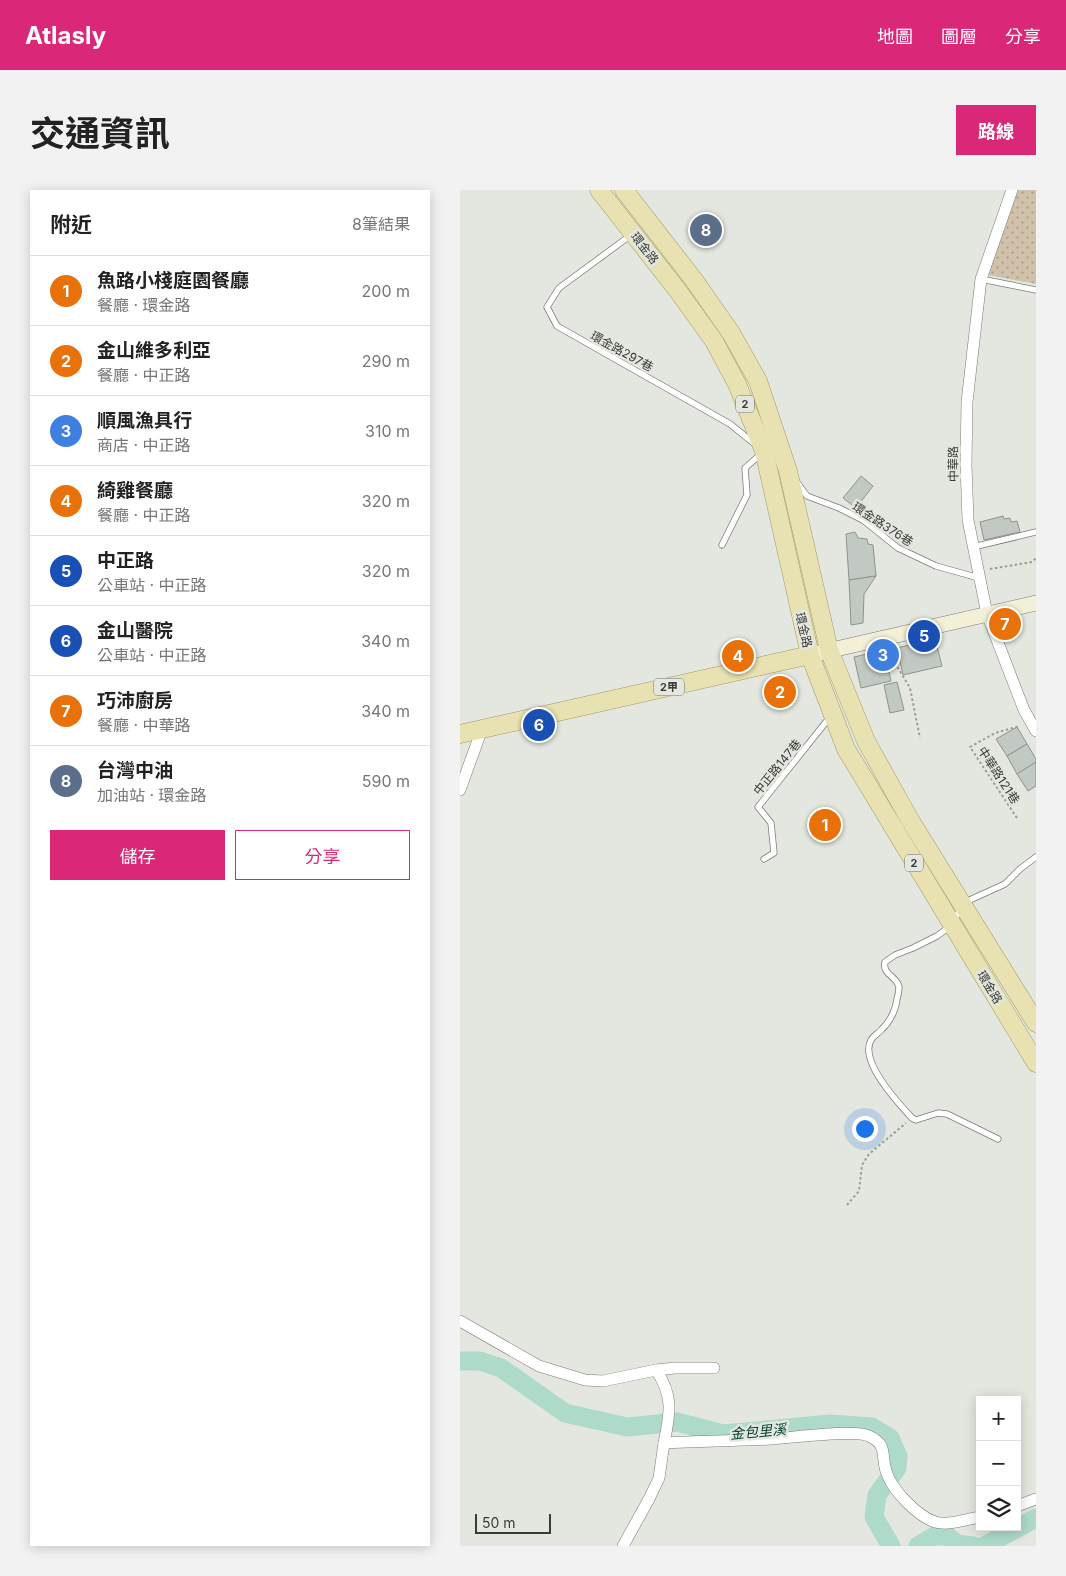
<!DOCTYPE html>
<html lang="zh-TW">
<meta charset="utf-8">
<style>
:root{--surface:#fff;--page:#f2f2f2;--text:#222;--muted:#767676;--line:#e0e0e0;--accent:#db2777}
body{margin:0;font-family:Inter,"Noto Sans TC",sans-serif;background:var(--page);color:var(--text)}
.controls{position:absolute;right:15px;bottom:15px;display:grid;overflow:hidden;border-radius:0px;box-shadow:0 2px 12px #0003}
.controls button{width:45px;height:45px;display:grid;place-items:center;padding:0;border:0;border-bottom:1px solid var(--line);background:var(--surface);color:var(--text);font:25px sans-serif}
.scale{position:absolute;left:15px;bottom:12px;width:76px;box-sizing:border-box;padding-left:5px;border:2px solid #3a3b38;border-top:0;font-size:14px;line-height:18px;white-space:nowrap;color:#3a3b38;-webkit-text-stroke:4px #e4e7df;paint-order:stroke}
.you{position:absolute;left:404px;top:938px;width:18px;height:18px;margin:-12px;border:4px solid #fff;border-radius:50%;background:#1a73e8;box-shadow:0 0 0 8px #1a73e833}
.badge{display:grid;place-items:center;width:32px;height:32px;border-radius:50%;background:var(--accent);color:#fff;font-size:16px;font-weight:700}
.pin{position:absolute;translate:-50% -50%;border:2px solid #fff;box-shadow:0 1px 5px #0006}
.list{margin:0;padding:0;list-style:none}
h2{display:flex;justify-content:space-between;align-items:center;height:65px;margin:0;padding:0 20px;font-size:21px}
h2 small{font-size:16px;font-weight:400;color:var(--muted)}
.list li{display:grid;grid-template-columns:32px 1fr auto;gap:15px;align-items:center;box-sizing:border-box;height:70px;padding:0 20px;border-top:1px solid var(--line)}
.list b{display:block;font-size:19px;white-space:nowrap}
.list p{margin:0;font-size:16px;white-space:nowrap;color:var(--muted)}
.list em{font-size:16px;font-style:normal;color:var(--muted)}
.actions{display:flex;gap:10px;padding:15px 20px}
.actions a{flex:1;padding:11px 0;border:1px solid var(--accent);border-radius:0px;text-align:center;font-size:18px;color:var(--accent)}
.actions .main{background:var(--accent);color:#fff}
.icon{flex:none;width:28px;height:28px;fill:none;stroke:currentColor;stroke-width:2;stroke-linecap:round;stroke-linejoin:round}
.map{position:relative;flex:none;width:576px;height:1356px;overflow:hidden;border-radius:0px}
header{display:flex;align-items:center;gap:30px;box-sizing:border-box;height:70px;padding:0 25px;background:var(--accent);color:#fff}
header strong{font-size:24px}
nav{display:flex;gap:28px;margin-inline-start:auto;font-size:18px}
.intro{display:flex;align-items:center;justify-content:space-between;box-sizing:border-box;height:120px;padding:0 30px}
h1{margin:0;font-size:35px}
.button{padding:12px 22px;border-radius:0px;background:var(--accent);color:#fff;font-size:18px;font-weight:700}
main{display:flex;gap:30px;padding:0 30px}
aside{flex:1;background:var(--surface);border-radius:0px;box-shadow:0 2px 12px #0003}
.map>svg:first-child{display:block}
</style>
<header>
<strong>Atlasly</strong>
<nav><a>地圖</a><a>圖層</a><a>分享</a></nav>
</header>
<div class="intro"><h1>交通資訊</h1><a class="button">路線</a></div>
<main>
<aside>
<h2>附近<small>8筆結果</small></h2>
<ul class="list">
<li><span class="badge" style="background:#e8710a">1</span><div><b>魚路小棧庭園餐廳</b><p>餐廳 · 環金路</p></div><em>200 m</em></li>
<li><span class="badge" style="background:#e8710a">2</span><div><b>金山維多利亞</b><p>餐廳 · 中正路</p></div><em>290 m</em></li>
<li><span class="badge" style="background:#3f7fe0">3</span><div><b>順風漁具行</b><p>商店 · 中正路</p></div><em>310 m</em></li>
<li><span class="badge" style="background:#e8710a">4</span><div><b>綺雞餐廳</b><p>餐廳 · 中正路</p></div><em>320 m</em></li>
<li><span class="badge" style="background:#1a4fb4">5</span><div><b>中正路</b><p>公車站 · 中正路</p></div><em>320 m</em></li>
<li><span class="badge" style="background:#1a4fb4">6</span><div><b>金山醫院</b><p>公車站 · 中正路</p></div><em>340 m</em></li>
<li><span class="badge" style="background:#e8710a">7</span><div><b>巧沛廚房</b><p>餐廳 · 中華路</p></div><em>340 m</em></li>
<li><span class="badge" style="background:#5c6f8a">8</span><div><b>台灣中油</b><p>加油站 · 環金路</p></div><em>590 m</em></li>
</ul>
<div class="actions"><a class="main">儲存</a><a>分享</a></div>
</aside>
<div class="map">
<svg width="576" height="1356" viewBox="0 0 576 1356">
<defs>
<pattern id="grass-dots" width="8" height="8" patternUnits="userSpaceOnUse" patternTransform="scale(1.25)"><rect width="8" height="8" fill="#d0c1aa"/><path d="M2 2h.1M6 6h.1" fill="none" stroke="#aa9e8b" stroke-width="1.8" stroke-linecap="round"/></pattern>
</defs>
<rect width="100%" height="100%" fill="#e4e7df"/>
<path fill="url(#grass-dots)" d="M556 0H576V94L528 85Z"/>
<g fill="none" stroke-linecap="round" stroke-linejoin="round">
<path stroke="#addac9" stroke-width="3" d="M493 1356 497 1354"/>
<g stroke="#addac9" stroke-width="19">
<path d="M0 1171H20L41 1178 105 1223 167 1237 217 1232 263 1244 370 1234 412 1237 430 1248 438 1266 437 1278 417 1305 414 1327 431 1356"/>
<path d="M458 1356 475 1346H487L497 1354 513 1356"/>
<path d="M524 1356 576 1328"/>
</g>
</g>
<g fill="#c2c9c3" stroke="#8d938d">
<path d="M401 286 413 296 396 318 383 308Z"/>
<path d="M543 326 544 329 550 328 551 332 557 331 560 342 524 350 520 332Z"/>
<path d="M395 342 398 348 407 349 408 354 413 355 416 386 389 390 386 344Z"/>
<path d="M416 386 404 404 403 433 391 435 389 390Z"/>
<path d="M475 449 482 476 443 485 437 458Z"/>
<path d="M424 460 431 491 401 498 394 467Z"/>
<path d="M437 492 444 520 430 523 424 495Z"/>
<path d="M557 537 567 554 547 566 536 549Z"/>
<path d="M567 554 576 569V572L557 584 547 566Z"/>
<path d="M576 572V596L568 601 557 584Z"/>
</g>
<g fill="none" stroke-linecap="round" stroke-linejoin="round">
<defs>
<g id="lane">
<path d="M171 45 99 98 87 117 97 136 270 234 296 255"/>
<path d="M521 89 576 100"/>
<path d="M336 291 347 306 379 318 403 330 438 358 476 376 519 388"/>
<path d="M262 355 287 305 285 278 302 263"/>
<path d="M513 357 576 342"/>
<path d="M304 669 314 663 311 633 298 617 370 527"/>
<path d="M538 949 487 924 478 923 456 930 452 928C438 913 399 871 411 850 414 845 419 843 422 839 430 832 436 819 437 809 438 806 439 800 439 797 437 786 422 785 425 772L435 765 453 758 477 746 492 735 503 713 545 694 560 679 576 667"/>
</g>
<g id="street">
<path d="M552 0 521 89 507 212 506 275 508 330 527 424 564 520 576 541"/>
<path d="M0 600 22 539"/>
<path d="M0 1131 79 1176 125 1190 143 1191 196 1180C214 1206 210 1224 204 1253 240 1251 275 1251 311 1249 331 1248 393 1239 409 1246 428 1255 421 1265 426 1281 431 1299 457 1326 475 1332 489 1336 506 1329 520 1327"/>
<path d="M196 1180 215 1178H254"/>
<path d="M557 1316 576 1309"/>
<path d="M163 1356 189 1309 199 1288 204 1253"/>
</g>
<path id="secondary" d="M350 465 576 413"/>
<g id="primary">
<path d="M139 0 218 101 254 151 277 194 304 261 350 465 386 559 576 873"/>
<path d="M164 0 234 90 271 143 298 191 328 281 369 460 406 551 450 630 576 833"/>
<path d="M0 544 350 465"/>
</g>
</defs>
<use href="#lane" stroke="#7a7d76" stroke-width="7"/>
<use href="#street" stroke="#7a7d76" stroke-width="12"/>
<use href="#secondary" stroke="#7a7d76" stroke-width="16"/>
<use href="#primary" stroke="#a19a65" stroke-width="19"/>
<g stroke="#9a9c96" stroke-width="2" stroke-dasharray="2.5 2.5" stroke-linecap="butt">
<path d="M530 379 572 372 576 368"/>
<path d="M436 457 438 478 450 498 460 548"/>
<path d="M557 628 510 557 535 543 560 536"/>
<path d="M387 1015 399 1001 402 975 409 964 446 933"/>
</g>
<use href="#lane" stroke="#fff" stroke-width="5.5"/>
<use href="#street" stroke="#fff" stroke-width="11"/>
<use href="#secondary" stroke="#f3f0d8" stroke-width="15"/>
<use href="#primary" stroke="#e8e1b1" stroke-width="18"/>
</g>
<g text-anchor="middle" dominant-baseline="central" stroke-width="5" stroke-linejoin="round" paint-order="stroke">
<g fill="#e4e7df" stroke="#6d6f6a" stroke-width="1">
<rect x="276" y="205.5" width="18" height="17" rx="4"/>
<rect x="194" y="488.5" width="30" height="17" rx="4"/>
<rect x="445" y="664.5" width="18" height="17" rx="4"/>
</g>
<g font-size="11" font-weight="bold" fill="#3a3b38">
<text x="285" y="214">2</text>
<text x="209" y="497">2甲</text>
<text x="454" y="673">2</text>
</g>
<g font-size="12" fill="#3a3b38" stroke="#e4e7df">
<text transform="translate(185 58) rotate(52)">環金路</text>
<text transform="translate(162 161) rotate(29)">環金路297巷</text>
<text transform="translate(493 274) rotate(-91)">中華路</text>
<text transform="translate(423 334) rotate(33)">環金路376巷</text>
<text transform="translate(344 440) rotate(77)">環金路</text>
<text transform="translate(317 577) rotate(-51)">中正路147巷</text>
<text transform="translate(539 585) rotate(57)">中華路121巷</text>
<text transform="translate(530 797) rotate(59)">環金路</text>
</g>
<g font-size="14" font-style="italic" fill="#004130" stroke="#e4e7df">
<text transform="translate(298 1241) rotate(-5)">金包里溪</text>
</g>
</g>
</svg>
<div class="controls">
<button>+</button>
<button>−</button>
<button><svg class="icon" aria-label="layers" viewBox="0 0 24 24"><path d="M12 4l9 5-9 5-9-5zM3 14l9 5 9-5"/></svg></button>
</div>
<div class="scale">50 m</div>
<div class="you"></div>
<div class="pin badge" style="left:365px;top:635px;background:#e8710a">1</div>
<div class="pin badge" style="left:320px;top:502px;background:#e8710a">2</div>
<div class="pin badge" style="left:423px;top:465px;background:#3f7fe0">3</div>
<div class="pin badge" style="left:278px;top:466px;background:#e8710a">4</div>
<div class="pin badge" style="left:464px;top:446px;background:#1a4fb4">5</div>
<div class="pin badge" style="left:79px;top:535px;background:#1a4fb4">6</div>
<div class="pin badge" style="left:545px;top:434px;background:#e8710a">7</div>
<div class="pin badge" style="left:246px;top:40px;background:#5c6f8a">8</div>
</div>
</main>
